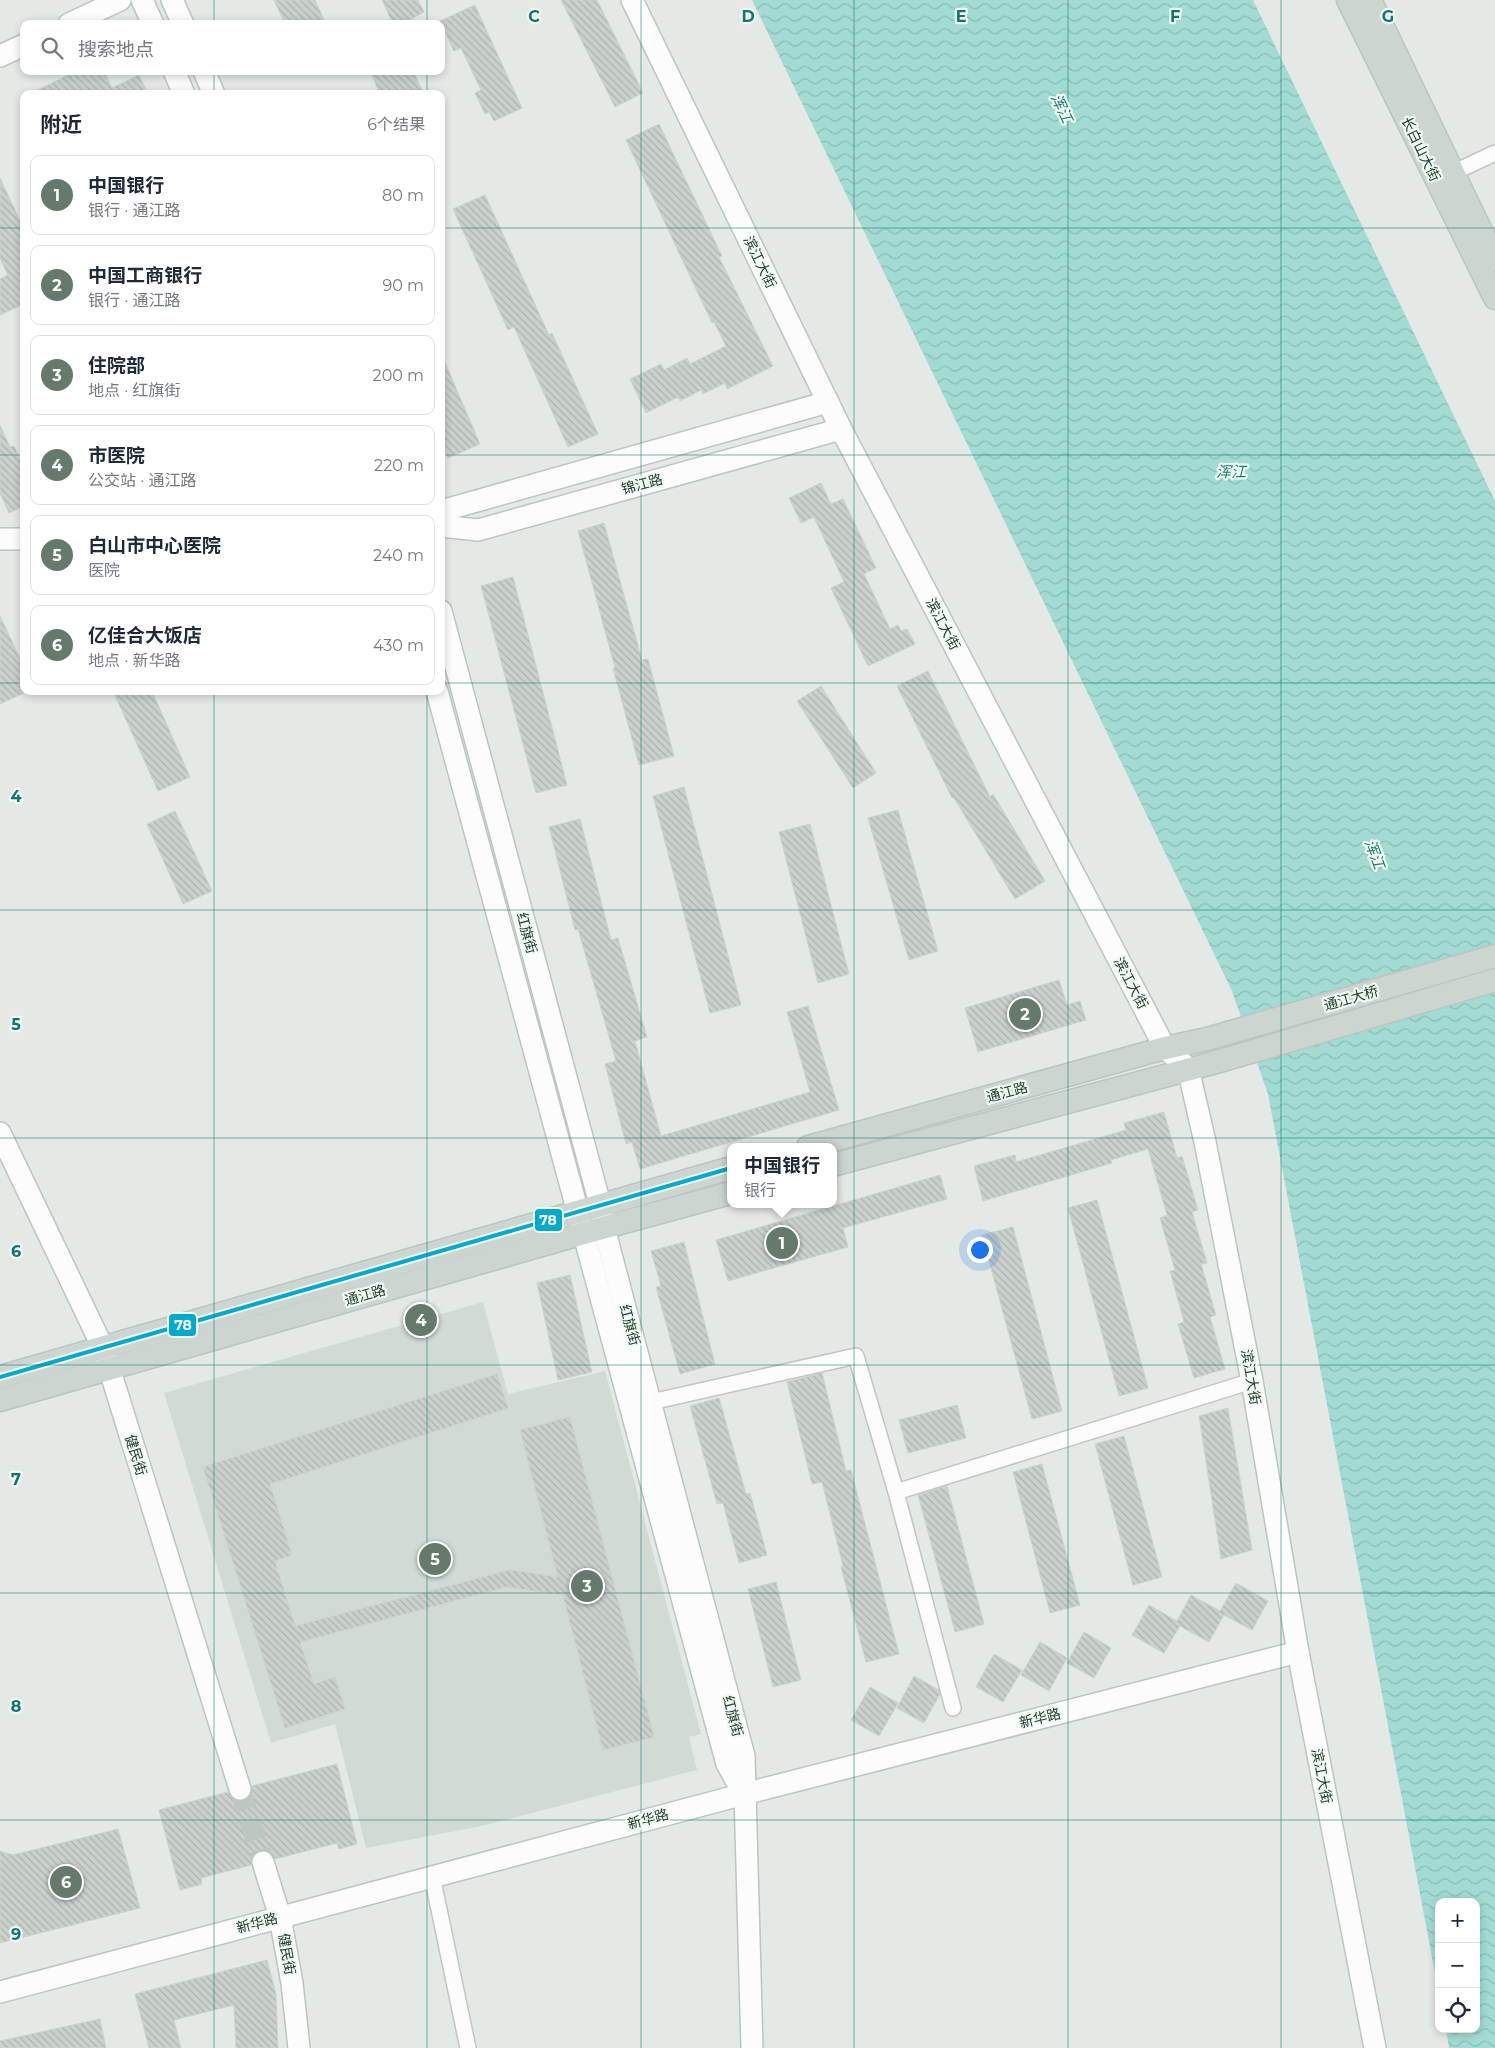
<!DOCTYPE html>
<html lang="zh">
<meta charset="utf-8">
<style>
:root{--surface:#fff;--page:#f6f6f7;--text:#1f2937;--muted:#747a83;--line:#e0e1e3;--accent:#657a6d}
body{margin:0;font-family:Montserrat,"Noto Sans SC",sans-serif;background:var(--page);color:var(--text)}
.controls{position:absolute;right:15px;bottom:15px;display:grid;overflow:hidden;border-radius:10px;box-shadow:0 2px 8px #0003}
.controls button{width:45px;height:45px;display:grid;place-items:center;padding:0;border:0;border-bottom:1px solid var(--line);background:var(--surface);color:var(--text);font:25px sans-serif}
.you{position:absolute;left:979px;top:1249px;width:18px;height:18px;margin:-12px;border:4px solid #fff;border-radius:50%;background:#1a73e8;box-shadow:0 0 0 8px #1a73e833}
.badge{display:grid;place-items:center;width:32px;height:32px;border-radius:50%;background:var(--accent);color:#fff;font-size:16px;font-weight:700}
.pin{position:absolute;translate:-50% -50%;border:2px solid #fff;box-shadow:0 1px 5px #0006}
.popup{position:absolute;left:727px;top:1143px;width:110px;height:65px;box-sizing:border-box;display:grid;place-content:center;border-radius:10px;background:var(--surface);filter:drop-shadow(0 1px 4px #0005);font-size:16px;white-space:nowrap;color:var(--muted)}
.popup b{font-size:19px;color:var(--text)}
.popup::after{content:'';position:absolute;left:50%;top:100%;margin-left:-10px;border:10px solid transparent;border-top-color:var(--surface)}
.list{margin:0;padding:0;list-style:none}
h2{display:flex;justify-content:space-between;align-items:center;height:65px;margin:0;padding:0 20px;font-size:21px}
h2 small{font-size:16px;font-weight:400;color:var(--muted)}
.list li{display:grid;grid-template-columns:32px 1fr auto;gap:15px;align-items:center;box-sizing:border-box;height:80px;margin:0 10px 10px;padding:0 10px;border:1px solid var(--line);border-radius:10px}
.list b{display:block;font-size:19px;white-space:nowrap}
.list p{margin:0;font-size:16px;white-space:nowrap;color:var(--muted)}
.list em{font-size:16px;font-style:normal;color:var(--muted)}
.icon{flex:none;width:28px;height:28px;fill:none;stroke:currentColor;stroke-width:2;stroke-linecap:round;stroke-linejoin:round}
.map{position:relative;flex:none;width:1495px;height:2048px;overflow:hidden}
.search{position:absolute;background:var(--surface);box-shadow:0 2px 8px #0003;left:20px;top:20px;width:425px;height:55px;display:flex;align-items:center;gap:12px;box-sizing:border-box;padding:0 18px;border-radius:10px;color:var(--muted);font-size:19px}
.panel{position:absolute;background:var(--surface);box-shadow:0 2px 8px #0003;left:20px;top:90px;width:425px;height:605px;border-radius:10px}
.map>svg:first-child{display:block}
</style>
<div class="map">
<svg width="1495" height="2048" viewBox="0 0 1495 2048">
<defs>
<pattern id="water-waves" width="16" height="10" patternUnits="userSpaceOnUse" patternTransform="scale(1.25)"><rect width="16" height="10" fill="#a2dbd3"/><path d="M0 5q4-4 8 0t8 0" fill="none" stroke="#8bbdb5"/></pattern>
<pattern id="building-back-hatch" width="6" height="6" patternUnits="userSpaceOnUse" patternTransform="scale(1.25)"><rect width="6" height="6" fill="#cbd0cd"/><path d="M-1 5l2 2M0 0l6 6M5-1l2 2" fill="none" stroke="#aeb4b0"/></pattern>
</defs>
<rect width="100%" height="100%" fill="#e4e9e5"/>
<path fill="#d1dbd4" d="M483 1302 508 1394 605 1371 701 1734 689 1737 697 1770 482 1826 366 1848 335 1724 271 1743 164 1393Z"/>
<path fill="url(#water-waves)" d="M752 0H1253L1495 501V2048H1449L1446 2029H1476V1902H1439V1994L1268 1094 1232 991Z"/>
<g fill="url(#building-back-hatch)" stroke="#ccd2ce">
<path d="M274 0H315L326 24H285Z"/>
<path d="M382 0H418L424 12 402 24H393Z"/>
<path d="M561 0H597L643 93 615 107Z"/>
<path d="M475 5 522 108 494 121 489 112 485 114 475 93 481 90 461 48 454 51 440 21Z"/>
<path d="M76 71H104L112 88 139 75 148 94H30Z"/>
<path d="M370 71H413L424 94H380Z"/>
<path d="M659 124 722 256 719 257 773 366 727 389 725 383 703 394 701 390 680 401 678 397 646 413 630 379 661 364 664 370 687 358 690 364 726 346 714 322 712 323 626 140Z"/>
<path d="M0 178 24 229V304L0 315V279L8 275 0 259Z"/>
<path d="M485 195 549 335 552 333 598 434 568 447 514 327 508 330 453 209Z"/>
<path d="M441 353 480 444 448 458 441 443Z"/>
<path d="M0 425 10 447 14 446 24 467V506L9 513 0 493Z"/>
<path d="M821 483 831 504 843 499 876 568 864 574 890 629 898 625 901 631 907 629 915 644 868 666 831 588 844 582 814 517 801 523 789 498Z"/>
<path d="M604 523 642 660 648 659 674 756 639 765 613 668H615L578 531Z"/>
<path d="M513 577 567 785 536 793 481 586Z"/>
<path d="M0 616 24 667V693L0 704Z"/>
<path d="M928 671 990 797 993 794 1045 881 1015 899 954 798H952L897 686Z"/>
<path d="M821 686 876 773 853 788 797 701Z"/>
<path d="M113 691H152L190 777 158 791Z"/>
<path d="M684 787 741 1005 710 1013 653 796Z"/>
<path d="M898 810 938 951 909 960 868 818Z"/>
<path d="M175 811 212 891 183 904 147 824Z"/>
<path d="M580 819 611 940 618 938 647 1037 635 1041 661 1136 810 1092 787 1012 808 1006 839 1110 640 1169 632 1142 626 1144 605 1064 616 1061 578 929 575 930 549 827Z"/>
<path d="M810 824 849 974 818 983 779 832Z"/>
<path d="M1059 980 1067 1005 1080 1001 1086 1020 978 1052 965 1008Z"/>
<path d="M1164 1112 1177 1158 1182 1156 1198 1210 1192 1212 1207 1263 1201 1264 1216 1315 1210 1317 1225 1369 1194 1378 1178 1324 1184 1322 1170 1271 1175 1270 1160 1218 1167 1215 1148 1149 1111 1160 1112 1163 983 1201 974 1166 1015 1155 1016 1162 1126 1130 1124 1123Z"/>
<path d="M940 1175 947 1199 843 1228 848 1247 728 1281 716 1240Z"/>
<path d="M1097 1200 1148 1388 1119 1396 1068 1208Z"/>
<path d="M1013 1227 1062 1411 1032 1419 982 1235Z"/>
<path d="M684 1242 715 1364 680 1374 656 1287 661 1286 651 1251Z"/>
<path d="M570 1275 592 1372 558 1380 537 1283Z"/>
<path d="M822 1373 846 1471 851 1470 899 1654 866 1662 841 1567 843 1566 822 1482 812 1484 787 1382Z"/>
<path d="M497 1374 508 1408 270 1484 292 1555 275 1561 295 1626 510 1570 558 1577 520 1430 570 1417 654 1737 603 1750 563 1595 506 1587 300 1642 314 1684 335 1677 345 1709 285 1728 203 1467Z"/>
<path d="M719 1398 746 1494 750 1493 767 1555 739 1563 723 1503 717 1504 690 1406Z"/>
<path d="M957 1405 966 1438 908 1453 899 1420Z"/>
<path d="M1228 1408 1252 1550 1221 1559 1199 1416Z"/>
<path d="M1124 1436 1162 1577 1133 1585 1095 1444Z"/>
<path d="M1042 1464 1080 1605 1050 1613 1013 1472Z"/>
<path d="M947 1486 984 1624 955 1632 918 1495Z"/>
<path d="M776 1582 801 1680 773 1687 748 1589Z"/>
<path d="M1236 1583 1268 1601 1252 1630 1224 1615 1209 1642 1180 1626 1164 1653 1132 1635 1149 1605 1177 1621 1191 1595 1220 1611Z"/>
<path d="M1084 1632 1111 1648 1094 1678 1067 1663Z"/>
<path d="M1040 1642 1067 1658 1049 1691 1021 1675Z"/>
<path d="M994 1654 1022 1670 1003 1702 976 1687Z"/>
<path d="M914 1676 939 1690 940 1694 924 1723 897 1708Z"/>
<path d="M870 1687 898 1703 879 1736 851 1720Z"/>
<path d="M337 1764 357 1844 339 1849 337 1843 275 1859 271 1853 260 1850 254 1854 251 1865 201 1878 202 1884 180 1890 159 1810 228 1792 232 1798 243 1801 249 1797 252 1791V1786Z"/>
<path d="M118 1829 140 1908 0 1943V1851L13 1855Z"/>
<path d="M267 1960 276 1994 278 2048H236L234 2005 174 2020 181 2048H149L135 1994Z"/>
<path d="M100 2019 106 2048H0V2041Z"/>
</g>
<g fill="none" stroke-linecap="round" stroke-linejoin="round">
<path stroke="#bdc7c0" stroke-width="21" stroke-dasharray="21 11" stroke-linecap="butt" d="M240 1789 263 1862"/>
<defs>
<g id="street">
<path d="M1444 177 1495 153"/>
<path d="M651 1402 856 1356 896 1492 1252 1381"/>
<path d="M896 1492 953 1708"/>
<path d="M432 1876 468 2048"/>
</g>
<g id="secondary">
<path d="M142 0 153 24"/>
<path d="M172 0 183 24"/>
<path d="M632 0 841 429 1165 1048 1188 1068 1205 1142 1252 1381 1298 1652 1375 2048"/>
<path d="M69 24 120 0"/>
<path d="M0 56 24 45"/>
<path d="M174 71 184 94"/>
<path d="M204 71 214 94"/>
<path d="M441 511 828 402"/>
<path d="M441 526 478 530 841 429"/>
<path d="M0 539H24"/>
<path d="M441 611 600 1204 604 1228 744 1756 752 2048"/>
<path d="M437 691 727 1764 742 1791"/>
<path d="M0 1133 103 1348 240 1789"/>
<path d="M263 1862 280 1917 292 1983 299 2048"/>
<path d="M0 1992 744 1794 1298 1652"/>
</g>
<g id="primary">
<path d="M1348 0 1495 298"/>
<path d="M1370 0 1495 260"/>
<path d="M808 1147 1165 1048 1207 1039 1495 956"/>
<path d="M833 1165 1213 1063 1495 980"/>
<path d="M0 1377 731 1168"/>
<path d="M0 1400 584 1233 731 1193"/>
</g>
</defs>
<use href="#street" stroke="#c1c6c2" stroke-width="18"/>
<use href="#secondary" stroke="#bdc5c0" stroke-width="24"/>
<use href="#primary" stroke="#bcc5c0" stroke-width="25"/>
<use href="#street" stroke="#fbfcfb" stroke-width="15"/>
<use href="#secondary" stroke="#fbfcfb" stroke-width="21"/>
<use href="#primary" stroke="#cdd5d1" stroke-width="22"/>
<defs>
<path id="bus-1" d="M0 1377 731 1168"/>
</defs>
<use href="#bus-1" stroke="#f1f9f3" stroke-width="8"/>
<use href="#bus-1" stroke="#00a9ce" stroke-width="4"/>
</g>
<path fill="none" stroke="#0f766e" stroke-width="1" stroke-opacity="0.55" d="M214 0V24M427 0V24M641 0V2048M854 0V2048M1068 0V2048M1281 0V2048M214 71V94M427 71V94M0 228H24M441 228H1495M0 455H24M441 455H1495M0 683H24M441 683H1495M214 691V2048M427 691V2048M0 910H1495M0 1138H1495M0 1365H1495M0 1593H1495M0 1820H1495"/>
<g text-anchor="middle" dominant-baseline="central" stroke-width="4.5" stroke-linejoin="round" paint-order="stroke">
<g font-size="14" fill="#203e2d" stroke="#f1f9f3">
<text transform="translate(1421 149) rotate(64)">长白山大街</text>
<text transform="translate(760 262) rotate(64)">滨江大街</text>
<text transform="translate(642 484) rotate(-15)">锦江路</text>
<text transform="translate(943 624) rotate(62)">滨江大街</text>
<text transform="translate(527 933) rotate(75)">红旗街</text>
<text transform="translate(1131 983) rotate(62)">滨江大街</text>
<text transform="translate(1351 998) rotate(-16)">通江大桥</text>
<text transform="translate(1007 1092) rotate(-15)">通江路</text>
<text transform="translate(365 1295) rotate(-16)">通江路</text>
<text transform="translate(630 1325) rotate(75)">红旗街</text>
<text transform="translate(1251 1377) rotate(80)">滨江大街</text>
<text transform="translate(136 1455) rotate(73)">健民街</text>
<text transform="translate(733 1716) rotate(75)">红旗街</text>
<text transform="translate(1040 1718) rotate(-14)">新华路</text>
<text transform="translate(1322 1776) rotate(79)">滨江大街</text>
<text transform="translate(648 1819) rotate(-15)">新华路</text>
<text transform="translate(257 1923) rotate(-15)">新华路</text>
<text transform="translate(287 1954) rotate(80)">健民街</text>
</g>
<g font-size="15" font-style="italic" fill="#167d71" stroke="#f1f9f3">
<text transform="translate(1062 108) rotate(64)">浑江</text>
<text x="1231" y="471">浑江</text>
<text transform="translate(1375 854) rotate(69)">浑江</text>
</g>
</g>
<g font-size="16" text-anchor="middle" font-weight="bold" fill="#0f766e" stroke="#f1f9f3" stroke-width="4.5" stroke-linejoin="round" paint-order="stroke">
<text x="534" y="22">C</text>
<text x="748" y="22">D</text>
<text x="961" y="22">E</text>
<text x="1175" y="22">F</text>
<text x="1388" y="22">G</text>
<text x="16" y="802">4</text>
<text x="16" y="1030">5</text>
<text x="16" y="1257">6</text>
<text x="16" y="1485">7</text>
<text x="16" y="1712">8</text>
<text x="16" y="1940">9</text>
</g>
<g stroke="#f1f9f3" stroke-width="2">
<rect x="534" y="1208" width="29" height="24" rx="5" fill="#00a9ce"/>
<rect x="168" y="1313" width="29" height="24" rx="5" fill="#00a9ce"/>
</g>
<g font-size="14" text-anchor="middle" font-weight="bold" fill="#fff">
<text x="548" y="1225">78</text>
<text x="183" y="1330">78</text>
</g>
</svg>
<div class="controls">
<button>+</button>
<button>−</button>
<button><svg class="icon" aria-label="locate" viewBox="0 0 24 24"><circle cx="12" cy="12" r="6"/><path d="M12 2v4M12 18v4M2 12h4M18 12h4"/></svg></button>
</div>
<div class="you"></div>
<div class="pin badge" style="left:782px;top:1243px">1</div>
<div class="popup"><b>中国银行</b>银行</div>
<div class="pin badge" style="left:1025px;top:1014px">2</div>
<div class="pin badge" style="left:587px;top:1586px">3</div>
<div class="pin badge" style="left:421px;top:1320px">4</div>
<div class="pin badge" style="left:435px;top:1559px">5</div>
<div class="pin badge" style="left:66px;top:1882px">6</div>
<div class="search"><svg class="icon" aria-label="search" viewBox="0 0 24 24"><circle cx="10" cy="10" r="6"/><path d="M15 15l6 6"/></svg>搜索地点</div>
<section class="panel">
<h2>附近<small>6个结果</small></h2>
<ul class="list">
<li><span class="badge">1</span><div><b>中国银行</b><p>银行 · 通江路</p></div><em>80 m</em></li>
<li><span class="badge">2</span><div><b>中国工商银行</b><p>银行 · 通江路</p></div><em>90 m</em></li>
<li><span class="badge">3</span><div><b>住院部</b><p>地点 · 红旗街</p></div><em>200 m</em></li>
<li><span class="badge">4</span><div><b>市医院</b><p>公交站 · 通江路</p></div><em>220 m</em></li>
<li><span class="badge">5</span><div><b>白山市中心医院</b><p>医院</p></div><em>240 m</em></li>
<li><span class="badge">6</span><div><b>亿佳合大饭店</b><p>地点 · 新华路</p></div><em>430 m</em></li>
</ul>
</section>
</div>
